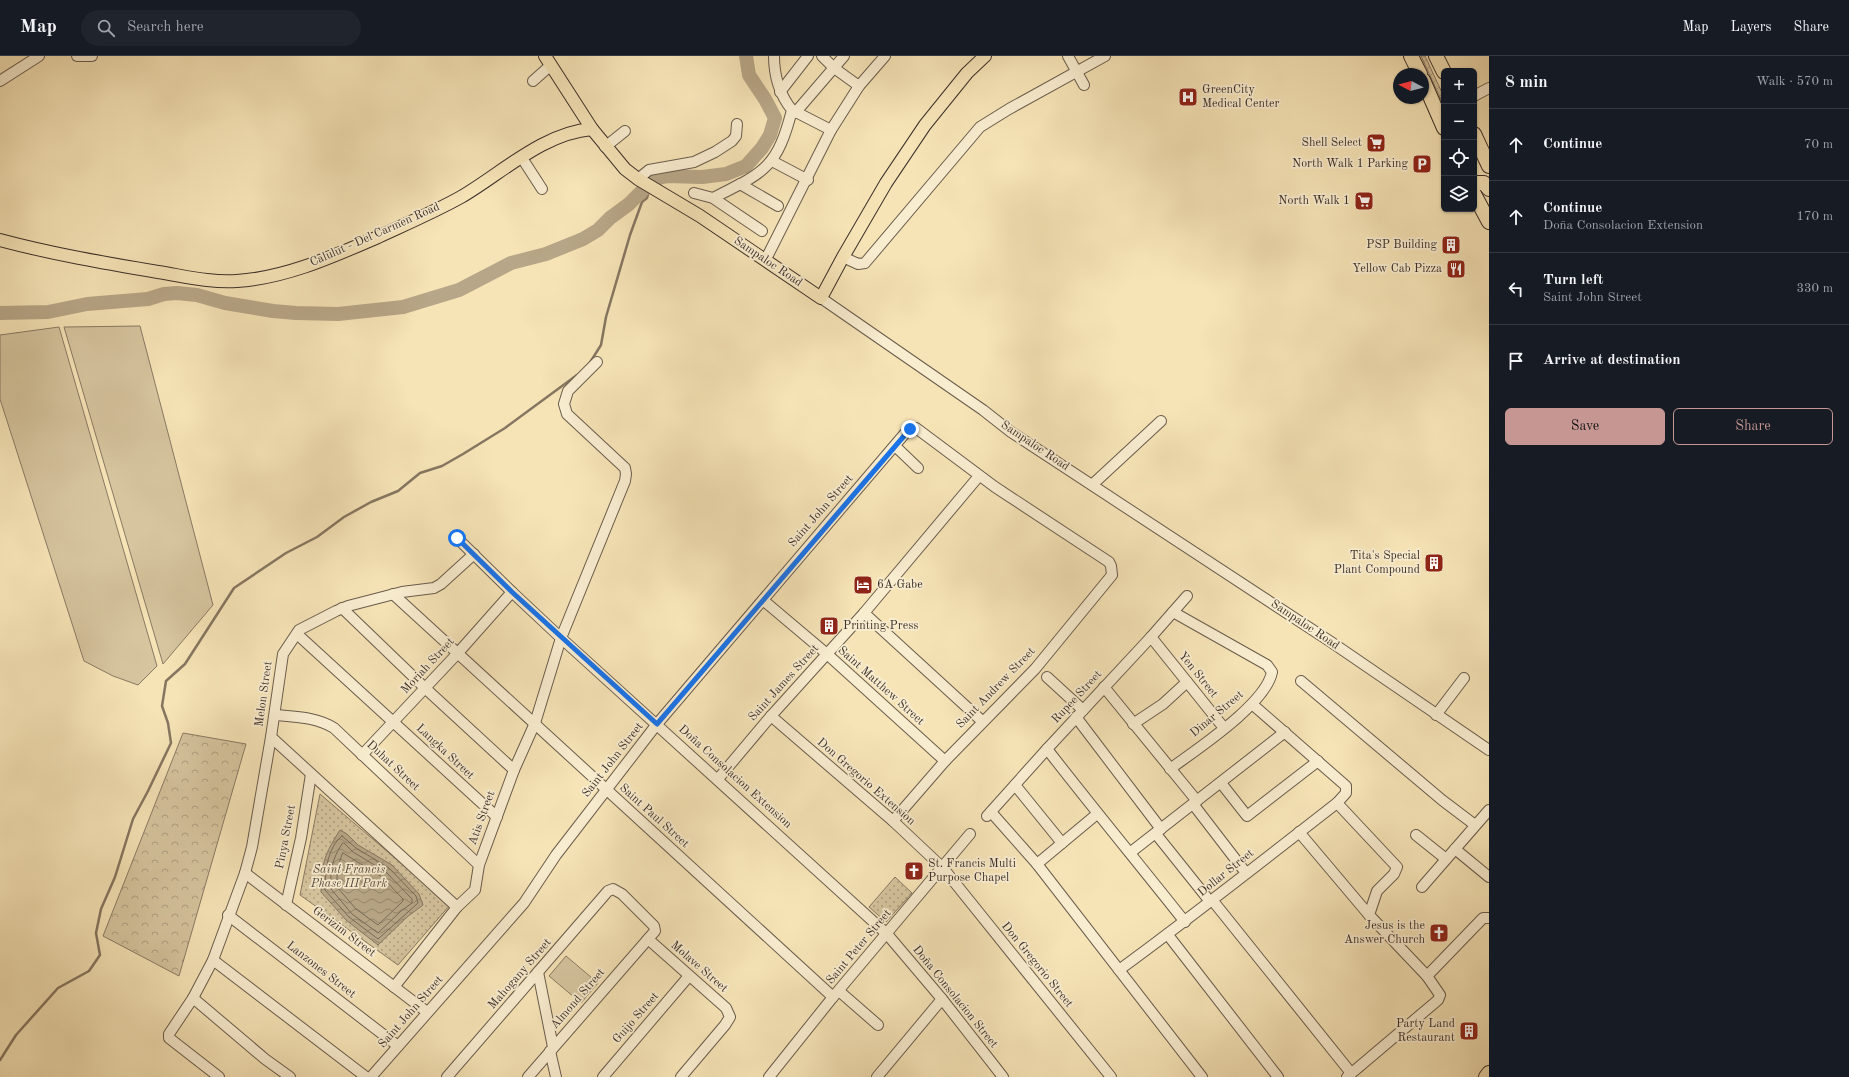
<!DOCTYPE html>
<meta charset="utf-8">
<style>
:root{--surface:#171b24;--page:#20242c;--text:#f1f3f6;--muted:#9ea1a6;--line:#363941;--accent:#c59692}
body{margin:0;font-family:"Old Standard TT",serif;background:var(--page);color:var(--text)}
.controls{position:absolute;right:12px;top:12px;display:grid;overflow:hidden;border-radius:6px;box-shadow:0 1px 3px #0004}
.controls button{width:36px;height:36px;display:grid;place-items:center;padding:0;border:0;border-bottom:1px solid var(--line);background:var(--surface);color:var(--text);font:20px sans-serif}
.compass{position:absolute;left:1393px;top:12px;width:36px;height:36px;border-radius:50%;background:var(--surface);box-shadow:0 1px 3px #0004;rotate:277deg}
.stop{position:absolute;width:12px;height:12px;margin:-9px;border:3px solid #1a73e8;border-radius:50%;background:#fff}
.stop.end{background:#1a73e8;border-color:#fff;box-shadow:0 1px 4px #0008}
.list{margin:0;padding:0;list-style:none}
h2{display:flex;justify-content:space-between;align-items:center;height:52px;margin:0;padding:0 16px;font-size:17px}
h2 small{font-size:13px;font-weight:400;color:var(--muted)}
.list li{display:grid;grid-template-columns:26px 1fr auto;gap:12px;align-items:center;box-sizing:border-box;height:72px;padding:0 16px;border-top:1px solid var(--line)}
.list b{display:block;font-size:15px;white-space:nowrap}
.list p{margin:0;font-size:13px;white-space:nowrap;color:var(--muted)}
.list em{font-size:13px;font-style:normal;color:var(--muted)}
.actions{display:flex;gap:8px;padding:12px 16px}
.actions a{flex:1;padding:9px 0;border:1px solid var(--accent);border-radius:6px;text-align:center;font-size:14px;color:var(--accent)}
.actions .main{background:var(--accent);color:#111}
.icon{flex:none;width:22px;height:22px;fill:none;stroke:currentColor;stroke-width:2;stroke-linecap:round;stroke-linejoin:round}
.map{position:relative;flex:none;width:1489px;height:1021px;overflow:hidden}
header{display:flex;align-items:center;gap:24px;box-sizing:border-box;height:56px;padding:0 20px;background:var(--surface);border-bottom:1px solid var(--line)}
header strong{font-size:19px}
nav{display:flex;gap:22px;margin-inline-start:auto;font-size:14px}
.search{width:280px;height:36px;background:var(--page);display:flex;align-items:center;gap:10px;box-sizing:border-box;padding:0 14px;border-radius:22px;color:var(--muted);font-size:15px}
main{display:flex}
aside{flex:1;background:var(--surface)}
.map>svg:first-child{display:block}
</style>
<header>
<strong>Map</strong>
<div class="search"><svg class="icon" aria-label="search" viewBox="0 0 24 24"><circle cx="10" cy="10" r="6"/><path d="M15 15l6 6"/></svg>Search here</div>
<nav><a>Map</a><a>Layers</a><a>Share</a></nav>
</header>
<main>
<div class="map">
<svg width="1489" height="1021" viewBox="0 0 1489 1021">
<defs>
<pattern id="forest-crowns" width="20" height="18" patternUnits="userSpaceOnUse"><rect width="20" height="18" fill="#d6c59f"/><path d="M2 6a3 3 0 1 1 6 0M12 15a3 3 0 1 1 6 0" fill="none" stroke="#afa082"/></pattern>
<pattern id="park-dots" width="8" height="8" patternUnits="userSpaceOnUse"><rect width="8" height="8" fill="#d6c59f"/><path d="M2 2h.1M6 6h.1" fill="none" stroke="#afa082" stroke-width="1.8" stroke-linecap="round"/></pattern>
<pattern id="garden-furrows" width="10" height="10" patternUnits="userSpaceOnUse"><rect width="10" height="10" fill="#d6c59f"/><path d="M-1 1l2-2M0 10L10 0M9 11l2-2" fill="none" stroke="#afa082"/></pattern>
<pattern id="water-waves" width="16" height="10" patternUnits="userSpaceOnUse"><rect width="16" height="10" fill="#b7a687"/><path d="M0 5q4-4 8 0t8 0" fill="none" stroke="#96886e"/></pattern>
</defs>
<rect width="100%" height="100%" fill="#f6e4b7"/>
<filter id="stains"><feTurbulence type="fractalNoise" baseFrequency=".005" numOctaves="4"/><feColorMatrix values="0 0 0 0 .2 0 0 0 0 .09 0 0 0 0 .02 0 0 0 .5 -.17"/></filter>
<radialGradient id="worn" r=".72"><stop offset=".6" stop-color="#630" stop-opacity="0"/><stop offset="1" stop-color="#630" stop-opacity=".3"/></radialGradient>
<g fill="#d6c59f" stroke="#897a64">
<path d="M140 270 213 549 163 608 64 271Z"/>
<path d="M59 271 157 610 138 629 113 620 84 605 0 343V279Z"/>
<path d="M566 900 598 927 581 947 549 920Z"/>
</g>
<path fill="url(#forest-crowns)" stroke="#897a64" d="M183 677 246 688 179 920 103 880Z"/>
<g fill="url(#park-dots)" stroke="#897a64">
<path d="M320 738 450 849 398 909 300 839Z"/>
<path d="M895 821 912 837 886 866 869 851Z"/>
</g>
<path fill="url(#garden-furrows)" stroke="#897a64" d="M1421 0H1425L1444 41V50Z"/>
<path fill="url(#water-waves)" stroke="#867661" d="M340 774 347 778 358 789 392 809 419 838 423 849 407 861 378 889 346 864 321 836C322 806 324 799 340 774Z"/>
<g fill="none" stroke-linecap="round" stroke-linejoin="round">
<g stroke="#7a6a58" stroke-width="1">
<path d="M342 780 356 792 389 812 416 840 418 847 378 883 349 861 325 834C325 816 327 792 342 780Z"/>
<path d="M344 787 353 796 386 816 412 843V847L401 855 378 877 352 858 331 833C330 815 332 803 342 788Z"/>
<path d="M343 797 382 821 403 843V845L378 869 356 853 337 831V813Z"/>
</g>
<g stroke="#867661" stroke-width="2.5">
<path d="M589 308 601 289 606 261 630 179 642 146 647 142 649 135"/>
<path d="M0 1004 16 979 58 932 89 915 100 899 96 877 101 853 115 821 133 763 148 735 171 687 168 667 162 650 166 625 185 608 234 532 286 497 317 481 344 461 371 446 398 435 420 417 442 410 463 398 505 372 577 319"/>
</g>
<path stroke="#b7a687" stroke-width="14" d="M0 257 48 256 87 248 148 243 164 238 177 237 197 239 225 247 273 255 296 257 338 258 403 251 459 234 511 207 546 198 583 183 598 174 610 162 629 148 654 123 668 120 702 121 726 118 746 110 762 92 770 79 775 62 765 43 749 19 746 0"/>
<defs>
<g id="minor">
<path d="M77 0H92"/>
<path d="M822 0 834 12 859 30"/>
<path d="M1068 0 1084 29"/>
<path d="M0 25 39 0"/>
<path d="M533 25 551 9"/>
<path d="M780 36 808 0"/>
<path d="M1474 40 1489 32"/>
<path d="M792 54 831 74"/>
<path d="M795 57 844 0"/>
<path d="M605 91 625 75"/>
<path d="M522 102 542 133"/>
<path d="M772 105 808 124"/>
<path d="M638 123 649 114 694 106 715 96 732 85 736 80 737 68"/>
<path d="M740 128 778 150"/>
<path d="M694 137 713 142 762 175"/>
<path d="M713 142C765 116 777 112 792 54 779 38 774 21 774 0"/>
<path d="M843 201 858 208 865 207 980 71 1009 53 1105 0"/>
<path d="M766 203 831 74 859 30 885 0"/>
<path d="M821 242 983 354 1011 376 1331 586 1489 694"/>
<path d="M895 390 918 412"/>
<path d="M1093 428 1161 365"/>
<path d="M457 482 512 536 561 582 887 878 942 943 1003 1021"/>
<path d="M393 538 833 941"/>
<path d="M763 544 827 598 945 705"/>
<path d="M342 552 425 632 514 714"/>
<path d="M864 557 982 665"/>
<path d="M297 578 497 761"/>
<path d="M1151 581 1224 672"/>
<path d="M1047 621 1083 654"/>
<path d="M1301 625 1442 744 1475 769"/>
<path d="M1104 631 1197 745"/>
<path d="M275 659C296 661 316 661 334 672L479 809"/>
<path d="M1436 659 1464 622"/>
<path d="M771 660 893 765 943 812 1111 1021"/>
<path d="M1076 661 1161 773"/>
<path d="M1133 668 1163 648 1187 626"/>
<path d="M1047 693C1092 751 1139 808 1185 866"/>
<path d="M362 699 457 598 512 536"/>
<path d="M1170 713C1197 693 1266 648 1272 616L1267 609 1173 556"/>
<path d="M718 723 771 660 864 557 979 420"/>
<path d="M1221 727 1247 760 1318 705"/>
<path d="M1015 729 1062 787"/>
<path d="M1337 747 1397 811 1394 818 1377 835 1369 859"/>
<path d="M1193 748 1246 817"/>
<path d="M991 756 1037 808 1202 1021"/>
<path d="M987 760 1047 693 1151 581 1187 540"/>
<path d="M1299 776 1369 859 1427 920 1483 862H1489"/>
<path d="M1156 778 1208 843 1213 845 1351 1017"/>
<path d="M1416 779 1446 803"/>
<path d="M1455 793 1489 821"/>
<path d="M1131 796 1285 676"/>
<path d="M1037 808 1097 758"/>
<path d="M245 817 427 956"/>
<path d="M1422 831 1489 754"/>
<path d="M286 849 301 782 311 718"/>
<path d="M457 851 271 681 283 598 299 574 336 555 348 550 402 536 434 532 441 528 474 498"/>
<path d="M228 859 398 990"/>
<path d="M1168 879 1278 1021"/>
<path d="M648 883 726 952 730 961 725 969 681 1021"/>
<path d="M213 904 366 1021"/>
<path d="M1119 914C1193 860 1265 803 1337 747L1346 737V730L1252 648"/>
<path d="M538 916 553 991"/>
<path d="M394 931 457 851 475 834 479 809 514 714 535 667 561 582 625 425 626 418 625 412 567 358 564 348 568 335 597 306"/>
<path d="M839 935 878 969"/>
<path d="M193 942 265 1003 290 1021"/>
<path d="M550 995 556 1021"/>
<path d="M219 1021 169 982V978L193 942 213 904 245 817 252 791 271 681"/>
<path d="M371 1021 524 847 556 799 657 668 907 375 910 373 916 372 995 431 1109 506 1111 510 1112 519 1035 613 945 705 893 765"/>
<path d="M447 1021 608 835 613 833 622 838 654 870 655 875 528 1021"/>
<path d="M603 1021 689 920"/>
<path d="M769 1021 833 941 970 778"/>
<path d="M877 1021 942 943"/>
<path d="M1347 1021 1438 944 1440 939 1427 920"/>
</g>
<g id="major">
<path d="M545 0 592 73 625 113 638 123 700 160 821 242 843 201 886 127 925 69 967 17 985 0"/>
<path d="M0 184C52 198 105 207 158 216 184 220 211 227 237 225 286 222 334 200 378 181 406 168 434 156 461 141 502 117 543 77 592 73"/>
</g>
<g id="highway">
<path d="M1411 0 1420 18"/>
<path d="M1436 0 1444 16"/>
<path d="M1423 24 1444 72"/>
<path d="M1474 78 1489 110"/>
<path d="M1474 127H1484L1489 133"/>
<path d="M1474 138 1489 166"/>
<path d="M1486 1021 1489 1017"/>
</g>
</defs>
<use href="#minor" stroke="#6a5c4c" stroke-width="12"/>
<use href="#major" stroke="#3c2f29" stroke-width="14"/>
<use href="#highway" stroke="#3c2f29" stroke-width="16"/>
<use href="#minor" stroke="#f9edd0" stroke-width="10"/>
<use href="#major" stroke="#f6e4b7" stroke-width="12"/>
<use href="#highway" stroke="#f6e4b7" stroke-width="14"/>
</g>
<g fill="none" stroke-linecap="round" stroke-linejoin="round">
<path stroke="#1a73e8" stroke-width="5" d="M457 482 512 536 657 668 910 373"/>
</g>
<defs>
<symbol id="hospital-square" viewBox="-11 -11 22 22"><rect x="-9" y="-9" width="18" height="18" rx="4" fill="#8f2418" stroke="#f9edd0"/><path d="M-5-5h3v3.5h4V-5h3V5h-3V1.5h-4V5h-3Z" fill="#fff"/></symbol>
<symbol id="supermarket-square" viewBox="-11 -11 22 22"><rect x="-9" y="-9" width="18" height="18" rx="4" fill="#8f2418" stroke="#f9edd0"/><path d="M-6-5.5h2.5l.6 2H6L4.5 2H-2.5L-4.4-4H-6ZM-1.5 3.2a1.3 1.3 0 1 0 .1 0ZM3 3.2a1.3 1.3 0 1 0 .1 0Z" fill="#fff"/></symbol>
<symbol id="parking-square" viewBox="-11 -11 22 22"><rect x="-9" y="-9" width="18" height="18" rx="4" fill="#8f2418" stroke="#f9edd0"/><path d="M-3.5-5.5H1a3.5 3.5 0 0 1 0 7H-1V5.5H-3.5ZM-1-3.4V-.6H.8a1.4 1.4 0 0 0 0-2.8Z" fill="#fff"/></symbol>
<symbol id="building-square" viewBox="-11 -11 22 22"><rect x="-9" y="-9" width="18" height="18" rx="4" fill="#8f2418" stroke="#f9edd0"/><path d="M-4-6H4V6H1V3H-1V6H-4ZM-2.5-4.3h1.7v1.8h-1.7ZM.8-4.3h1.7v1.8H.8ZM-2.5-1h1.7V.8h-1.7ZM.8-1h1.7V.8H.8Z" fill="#fff"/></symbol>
<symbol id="restaurant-square" viewBox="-11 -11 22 22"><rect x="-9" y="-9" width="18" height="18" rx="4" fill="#8f2418" stroke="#f9edd0"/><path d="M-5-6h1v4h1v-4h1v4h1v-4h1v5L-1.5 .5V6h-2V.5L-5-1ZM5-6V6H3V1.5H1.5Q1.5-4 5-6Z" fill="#fff"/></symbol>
<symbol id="hotel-square" viewBox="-11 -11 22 22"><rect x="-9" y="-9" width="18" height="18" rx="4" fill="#8f2418" stroke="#f9edd0"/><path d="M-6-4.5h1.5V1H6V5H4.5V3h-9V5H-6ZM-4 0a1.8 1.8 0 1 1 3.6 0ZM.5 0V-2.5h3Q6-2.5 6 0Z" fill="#fff"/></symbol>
<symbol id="church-square" viewBox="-11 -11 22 22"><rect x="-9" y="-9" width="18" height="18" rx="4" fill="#8f2418" stroke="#f9edd0"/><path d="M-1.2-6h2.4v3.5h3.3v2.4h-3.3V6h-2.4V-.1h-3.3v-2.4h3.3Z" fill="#fff"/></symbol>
</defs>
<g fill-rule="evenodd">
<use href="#hospital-square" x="1177" y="30" width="22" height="22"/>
<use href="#supermarket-square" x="1365" y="76" width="22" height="22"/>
<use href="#parking-square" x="1411" y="97" width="22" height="22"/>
<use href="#supermarket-square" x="1353" y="134" width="22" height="22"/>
<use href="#building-square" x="1440" y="178" width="22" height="22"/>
<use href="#restaurant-square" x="1445" y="202" width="22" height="22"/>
<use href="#building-square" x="1423" y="496" width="22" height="22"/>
<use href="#hotel-square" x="852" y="518" width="22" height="22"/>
<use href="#building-square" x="818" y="559" width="22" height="22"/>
<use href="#church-square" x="903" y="804" width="22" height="22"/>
<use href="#church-square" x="1428" y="866" width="22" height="22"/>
<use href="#building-square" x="1458" y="964" width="22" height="22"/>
</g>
<g text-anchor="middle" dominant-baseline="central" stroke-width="3.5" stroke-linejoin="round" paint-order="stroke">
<g font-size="12" fill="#3c2f29" stroke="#f9edd0" text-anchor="end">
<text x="1202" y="34" text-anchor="start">GreenCity<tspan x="1202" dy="14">Medical Center</tspan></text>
<text x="1362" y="87">Shell Select</text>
<text x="1408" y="108">North Walk 1 Parking</text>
<text x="1350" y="145">North Walk 1</text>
<text x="1437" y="189">PSP Building</text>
<text x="1442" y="213">Yellow Cab Pizza</text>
<text x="1420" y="500">Tita's Special<tspan x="1420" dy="14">Plant Compound</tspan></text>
<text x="877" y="529" text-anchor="start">6A Gabe</text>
<text x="843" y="570" text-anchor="start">Printing Press</text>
<text x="928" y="808" text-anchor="start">St. Francis Multi<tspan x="928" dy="14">Purpose Chapel</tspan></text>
<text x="1425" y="870">Jesus is the<tspan x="1425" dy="14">Answer Church</tspan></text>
<text x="1455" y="968">Party Land<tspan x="1455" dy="14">Restaurant</tspan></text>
</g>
<g font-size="12" fill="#3c2f29" stroke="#f9edd0">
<text transform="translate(375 179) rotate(-24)">Calulut - Del Carmen Road</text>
<text transform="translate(768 206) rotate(34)">Sampaloc Road</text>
<text transform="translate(1035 390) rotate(34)">Sampaloc Road</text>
<text transform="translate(821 455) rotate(-49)">Saint John Street</text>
<text transform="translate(1305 569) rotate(34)">Sampaloc Road</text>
<text transform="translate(428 610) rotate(-47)">Moriah Street</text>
<text transform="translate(1198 619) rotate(51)">Yen Street</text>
<text transform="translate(784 627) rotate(-48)">Saint James Street</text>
<text transform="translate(881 630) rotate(42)">Saint Matthew Street</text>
<text transform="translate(996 632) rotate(-46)">Saint Andrew Street</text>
<text transform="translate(264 638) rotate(-82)">Melon Street</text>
<text transform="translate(1077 641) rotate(-47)">Rupee Street</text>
<text transform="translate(1217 658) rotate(-40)">Dinar Street</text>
<text transform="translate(445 696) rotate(43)">Langka Street</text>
<text transform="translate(613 704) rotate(-52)">Saint John Street</text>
<text transform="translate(393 710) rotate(43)">Duhat Street</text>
<text transform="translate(735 721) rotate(42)">Doña Consolacion Extension</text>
<text transform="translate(866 726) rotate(41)">Don Gregorio Extension</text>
<text transform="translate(654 760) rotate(42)">Saint Paul Street</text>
<text transform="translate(482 762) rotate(-70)">Atis Street</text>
<text transform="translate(286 781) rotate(-79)">Pinya Street</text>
<text transform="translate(1226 817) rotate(-39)">Dollar Street</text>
<text transform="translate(344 876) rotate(37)">Gerizim Street</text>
<text transform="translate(859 891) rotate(-50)">Saint Peter Street</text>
<text transform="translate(1037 909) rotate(51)">Don Gregorio Street</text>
<text transform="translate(699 911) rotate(41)">Molave Street</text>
<text transform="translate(321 914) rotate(38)">Lanzones Street</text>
<text transform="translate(520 918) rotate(-49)">Mahogany Street</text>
<text transform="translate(955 941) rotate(51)">Doña Consolacion Street</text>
<text transform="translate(578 943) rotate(-49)">Almond Street</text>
<text transform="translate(411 956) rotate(-49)">Saint John Street</text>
<text transform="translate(636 962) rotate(-49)">Guijo Street</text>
</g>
<g font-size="12" font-style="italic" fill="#5b4d41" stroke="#f9edd0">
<text x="349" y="814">Saint Francis<tspan x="349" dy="14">Phase III Park</tspan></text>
</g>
</g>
<rect width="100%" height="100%" filter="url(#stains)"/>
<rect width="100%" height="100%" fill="url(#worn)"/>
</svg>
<div class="controls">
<button>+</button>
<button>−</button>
<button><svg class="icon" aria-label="locate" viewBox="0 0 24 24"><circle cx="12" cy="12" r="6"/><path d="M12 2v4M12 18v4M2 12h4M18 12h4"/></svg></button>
<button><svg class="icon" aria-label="layers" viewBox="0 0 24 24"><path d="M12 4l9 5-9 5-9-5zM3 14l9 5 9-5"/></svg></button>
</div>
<svg class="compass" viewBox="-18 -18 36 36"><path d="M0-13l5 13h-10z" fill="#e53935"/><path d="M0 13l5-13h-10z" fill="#9ea1a6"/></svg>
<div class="stop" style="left:457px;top:482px"></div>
<div class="stop end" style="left:910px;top:373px"></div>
</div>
<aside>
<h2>8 min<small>Walk · 570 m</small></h2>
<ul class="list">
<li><svg class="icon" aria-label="ahead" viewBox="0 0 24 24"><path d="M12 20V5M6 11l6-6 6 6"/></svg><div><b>Continue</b></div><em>70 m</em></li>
<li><svg class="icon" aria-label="ahead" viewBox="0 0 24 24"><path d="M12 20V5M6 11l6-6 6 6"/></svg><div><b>Continue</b><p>Doña Consolacion Extension</p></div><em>170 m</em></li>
<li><svg class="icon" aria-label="left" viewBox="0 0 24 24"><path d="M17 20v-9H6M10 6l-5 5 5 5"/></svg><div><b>Turn left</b><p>Saint John Street</p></div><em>330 m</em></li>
<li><svg class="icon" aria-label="arrive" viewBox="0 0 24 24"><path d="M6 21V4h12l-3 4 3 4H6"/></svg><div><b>Arrive at destination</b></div></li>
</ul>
<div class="actions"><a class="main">Save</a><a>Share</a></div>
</aside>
</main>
